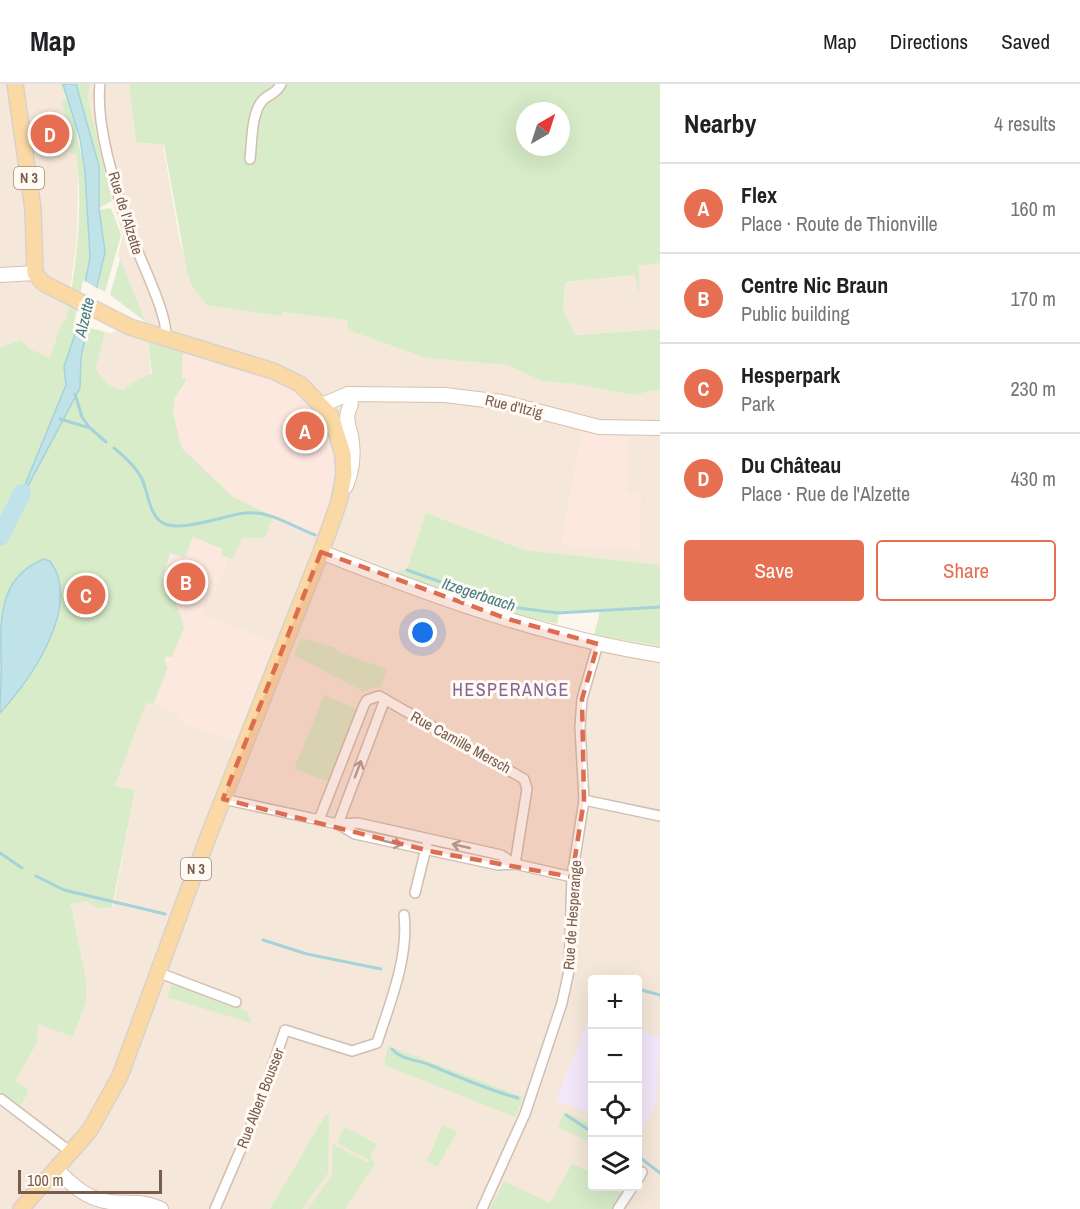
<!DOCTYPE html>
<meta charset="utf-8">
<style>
:root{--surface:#fff;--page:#f6f6f6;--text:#202124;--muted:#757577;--line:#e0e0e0;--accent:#e76f51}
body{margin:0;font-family:"Archivo Narrow",sans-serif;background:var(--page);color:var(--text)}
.controls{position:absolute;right:18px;bottom:18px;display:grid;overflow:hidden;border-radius:6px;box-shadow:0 6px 24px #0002}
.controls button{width:54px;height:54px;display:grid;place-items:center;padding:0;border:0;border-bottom:2px solid var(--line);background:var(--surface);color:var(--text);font:30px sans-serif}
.compass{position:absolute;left:516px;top:18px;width:54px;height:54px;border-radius:50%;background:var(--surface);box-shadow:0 6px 24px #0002;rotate:39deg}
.scale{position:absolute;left:18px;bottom:15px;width:144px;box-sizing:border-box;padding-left:6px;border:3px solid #7a5c4d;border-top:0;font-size:16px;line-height:21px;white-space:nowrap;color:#7a5c4d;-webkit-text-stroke:4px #fffaf3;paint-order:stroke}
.you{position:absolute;left:423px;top:549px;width:21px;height:21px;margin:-15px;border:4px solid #fff;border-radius:50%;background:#1a73e8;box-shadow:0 0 0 9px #1a73e833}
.badge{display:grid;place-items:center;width:39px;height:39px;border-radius:50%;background:var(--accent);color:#fff;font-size:20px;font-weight:700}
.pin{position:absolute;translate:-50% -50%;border:3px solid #fff;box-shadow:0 2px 6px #0006}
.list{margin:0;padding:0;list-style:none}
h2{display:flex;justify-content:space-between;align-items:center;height:78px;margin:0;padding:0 24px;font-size:26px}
h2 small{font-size:20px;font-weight:400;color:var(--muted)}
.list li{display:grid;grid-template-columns:39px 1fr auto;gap:18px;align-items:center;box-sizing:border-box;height:90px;padding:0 24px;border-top:2px solid var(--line)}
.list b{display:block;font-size:22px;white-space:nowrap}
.list p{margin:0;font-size:20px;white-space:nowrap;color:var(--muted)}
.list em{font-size:20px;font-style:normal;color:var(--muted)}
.actions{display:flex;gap:12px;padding:18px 24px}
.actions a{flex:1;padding:14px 0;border:2px solid var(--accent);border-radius:6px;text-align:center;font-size:21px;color:var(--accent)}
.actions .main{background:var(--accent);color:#fff}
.icon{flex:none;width:33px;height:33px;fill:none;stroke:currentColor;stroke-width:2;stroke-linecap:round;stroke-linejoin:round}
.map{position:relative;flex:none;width:660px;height:1125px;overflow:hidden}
header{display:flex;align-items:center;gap:36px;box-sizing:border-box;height:84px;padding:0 30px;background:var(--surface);border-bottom:2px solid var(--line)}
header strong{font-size:28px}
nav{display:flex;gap:33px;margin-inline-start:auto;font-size:21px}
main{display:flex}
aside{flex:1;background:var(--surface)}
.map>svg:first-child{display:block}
</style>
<header>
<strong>Map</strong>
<nav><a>Map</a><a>Directions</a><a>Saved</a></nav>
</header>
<main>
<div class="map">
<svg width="660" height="1125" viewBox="0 0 660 1125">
<rect width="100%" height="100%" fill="#fdf6ec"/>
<g fill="#f5e8da" fill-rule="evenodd">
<path d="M0 0H60L67 17 62 18 71 49 67 50 71 66 76 69 78 85 77 153 66 238 62 237 51 275 30 265 21 256 0 263Z"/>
<path d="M90 0H129L136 58 163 61 179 153 192 202 283 228 349 236 353 248 426 274 507 281 542 297 575 300 634 311 660 305V481L525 466 426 429 510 529 594 551 660 562V1125H0V1008L19 1023 15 997 37 959 38 939 73 953 86 919V895L71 819 87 817 98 825 113 823 135 706 115 702 146 620 154 619 177 629 186 641 235 656 274 559 199 530 209 505 215 507 228 474 233 476 242 454H265L273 432 318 448 328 419 334 386 328 350 224 284 148 258 151 291 133 298 124 306H117L103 297 96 284 105 248 111 249 146 237 118 171 123 151 113 120 88 15ZM592 896H638V1102H592Z"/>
<path d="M660 179V245L574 251 563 227 565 198 636 191 638 206H640L637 181Z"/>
</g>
<g fill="#fde8e0">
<path d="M183 268 206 278 270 294 289 304 314 325 328 350 334 386 328 419 318 448 273 432 232 412 182 364 173 329 175 314 187 298 182 294Z"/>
<path d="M582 345 629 353 627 408 641 410 640 466 561 461Z"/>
<path d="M193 453 224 465 221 471 228 474 215 507 209 505 200 530 274 559 235 656 186 641 179 636 177 629 154 619 168 584 164 576 172 572 162 495 172 469Z"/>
</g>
<g fill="#f3e8fa">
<path d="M592 934V1030L556 1016 587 938Z"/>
<path d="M638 946 660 953 657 1016 641 1048 638 1047Z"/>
</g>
<g fill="#d8ecc9" fill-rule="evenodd">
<path d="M60 0H63L68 9 85 88 90 157V174L77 240 105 248 96 284C103 296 110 305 124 306L133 298 152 290 148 258 183 268 182 294 187 296 175 314 173 329 182 364 232 412 273 432 265 454H242L233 476 221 471 223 465 193 453 185 474 171 469 162 494 165 496 179 527 184 544 172 573H167L164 576 168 584 154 619 146 620 115 702 135 706 112 823 98 825 87 817 71 820 86 895V919L73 953 38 940 37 959 15 997 29 1006 20 1023 0 1008V263L21 256 30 265 50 274 62 237H66C76 183 84 125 76 70H71L67 50 71 49 61 18 67 16Z"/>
<path d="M76 0H90L88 15 112 117 99 124V82Z"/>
<path d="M129 0H660V179L638 182 640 206H638L635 191 565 198 563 227 575 251 660 245V305L634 311 575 300 542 297 507 281 426 274 353 248 347 242 348 236 283 228 281 232 207 221 192 202 187 187 164 61 136 58ZM525 27H561V63H525Z"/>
<path d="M111 124 121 151 105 208 98 204 105 168 99 126Z"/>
<path d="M120 175 146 238 110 211Z"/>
<path d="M426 429 525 466 660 481V562L594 551 600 527 559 529 557 540 510 529 398 490 399 487 407 485Z"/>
<path d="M301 554 336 564 338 568 387 585 380 605 374 603 364 608 294 571Z"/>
<path d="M324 611 359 626 331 698 294 685Z"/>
<path d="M172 899 247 927 251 939 167 913Z"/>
<path d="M388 962 523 1013 515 1033 384 981Z"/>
<path d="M564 1028 592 1040V1059L558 1043Z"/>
<path d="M326 1030 329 1031 328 1089 302 1125H270Z"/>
<path d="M442 1041 457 1048 437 1083 427 1077Z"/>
<path d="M345 1043 377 1060 370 1073 375 1080 345 1125H308L332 1091 333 1060 367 1078 369 1076 337 1059Z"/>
<path d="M572 1080 592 1089V1102L612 1103 623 1110 612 1125H490L504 1097 550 1119Z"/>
</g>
<g fill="#bfe3e8" stroke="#a5d3da" stroke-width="1.5">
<path d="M63 0H76L99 82V124L105 168 81 273 80 304 13 430 66 301 64 283 74 253 90 174 85 88 80 55Z"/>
<path d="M44 475 50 477C83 521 31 595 0 629 0 611 2 591 1 573 0 533 0 492 44 475Z"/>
</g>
<path fill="#fdf6ec" d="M83 196 100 206 92 244 74 240Z"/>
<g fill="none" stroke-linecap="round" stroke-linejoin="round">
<g stroke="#a5d3da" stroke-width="3">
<path d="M75 310 82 333 89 343"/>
<path d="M60 335 90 344 106 358"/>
<path d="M114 364C125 373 136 383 142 395 148 408 149 428 160 437 177 451 224 431 245 429 270 426 293 443 315 451"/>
<path d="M407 486 511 523 558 529 660 523"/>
<path d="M0 769 22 784"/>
<path d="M36 792 64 806 165 830"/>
<path d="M263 856 307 870 381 885"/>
<path d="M638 905 660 911"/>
<path d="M392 965C402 977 417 975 430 981 458 993 488 1006 518 1014"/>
<path d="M566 1031 592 1048"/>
<path d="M638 1072 660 1089"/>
</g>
<path stroke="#bfe3e8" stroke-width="18" d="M0 453 22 409"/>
<defs>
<g id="street">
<path d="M100 0C95 41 117 110 131 150 138 172 171 236 165 254"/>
<path d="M250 75C252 60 251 26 264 15 271 9 276 10 281 0"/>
<path d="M223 715 338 740 358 739 501 771 515 780"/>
<path d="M584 716 660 732"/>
<path d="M319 736 364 621 367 616 379 612 524 695 527 705 515 780"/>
<path d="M338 740 355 750 498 781 515 780 572 793"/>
<path d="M338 740 385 615"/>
<path d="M415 809 427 760"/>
<path d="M157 888 236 918"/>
<path d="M1 1015 72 1069"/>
<path d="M638 1095 642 1088"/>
<path d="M215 1125 256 1030 285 946 352 967 377 959C390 919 409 873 404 831"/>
<path d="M482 1125 525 1030 562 919 569 887 572 793 584 716 580 643 582 615 598 560"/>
<path d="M618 1125 633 1102"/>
</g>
<g id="secondary">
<path d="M0 191 35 189"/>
<path d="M322 321 348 310 445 311 502 318 599 343 660 344"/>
<path d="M346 402C352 387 354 373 352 358 350 342 343 336 351 320"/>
<path d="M321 468C430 511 543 553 660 571"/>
<path d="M57 1086C73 1102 87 1115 110 1118 129 1120 143 1116 161 1125"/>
</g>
<path id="primary" d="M15 0 33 125 35 189 43 199 130 243 273 287 300 300 331 332 343 370 344 391 339 418 321 468 208 753 120 992 90 1046 21 1125"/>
</defs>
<use href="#street" stroke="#d1beb0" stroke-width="12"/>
<use href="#secondary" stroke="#d6c0b0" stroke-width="16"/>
<use href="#primary" stroke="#dad1cd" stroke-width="18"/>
<use href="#street" stroke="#fff" stroke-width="9"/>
<use href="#secondary" stroke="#fff" stroke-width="14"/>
<use href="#primary" stroke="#fbd9a5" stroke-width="15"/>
</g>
<defs><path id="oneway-shaft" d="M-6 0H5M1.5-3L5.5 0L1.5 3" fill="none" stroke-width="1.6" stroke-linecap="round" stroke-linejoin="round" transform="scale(1.5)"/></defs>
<g stroke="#af9d94">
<use href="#oneway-shaft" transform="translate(358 685) rotate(-69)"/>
<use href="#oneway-shaft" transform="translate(393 759) rotate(13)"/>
<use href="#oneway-shaft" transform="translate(461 762) rotate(-167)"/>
</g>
<path fill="#dc6d51" fill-opacity="0.2" stroke="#dc6d51" stroke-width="4.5" stroke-dasharray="12 8" stroke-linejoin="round" d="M321 468 508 535 598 560 582 615 584 716 572 793 434 768 223 715Z"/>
<g text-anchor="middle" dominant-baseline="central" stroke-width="6" stroke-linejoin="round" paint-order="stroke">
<g fill="#fffaf3" stroke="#a28b7f" stroke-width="1.5">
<rect x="14" y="83" width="30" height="22" rx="4.5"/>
<rect x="181" y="774" width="30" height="22" rx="4.5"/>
</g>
<g font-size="14" font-weight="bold" fill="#7a5c4d">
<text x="29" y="94">N 3</text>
<text x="196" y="785">N 3</text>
</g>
<g font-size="15" fill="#7a5c4d" stroke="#fffaf3">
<text transform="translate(126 129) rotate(73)">Rue de l'Alzette</text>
<text transform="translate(514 322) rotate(13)">Rue d'Itzig</text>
<text transform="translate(461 658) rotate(29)">Rue Camille Mersch</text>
<text transform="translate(572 831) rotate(-86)">Rue de Hesperange</text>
<text transform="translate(260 1014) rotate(-69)">Rue Albert Bousser</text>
</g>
<g font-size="16" font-style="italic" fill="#437c86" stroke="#fffaf3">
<text transform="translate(84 233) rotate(-77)">Alzette</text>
<text transform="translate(479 510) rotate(18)">Itzegerbaach</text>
</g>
<g font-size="18" letter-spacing="1.5" fill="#846695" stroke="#fffaf3">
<text x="511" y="605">HESPERANGE</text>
</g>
</g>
</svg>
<div class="controls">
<button>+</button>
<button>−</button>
<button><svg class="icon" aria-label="locate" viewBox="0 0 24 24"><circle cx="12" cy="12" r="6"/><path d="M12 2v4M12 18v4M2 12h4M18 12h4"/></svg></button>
<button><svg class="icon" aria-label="layers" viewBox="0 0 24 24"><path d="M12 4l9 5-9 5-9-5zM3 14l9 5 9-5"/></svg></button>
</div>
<svg class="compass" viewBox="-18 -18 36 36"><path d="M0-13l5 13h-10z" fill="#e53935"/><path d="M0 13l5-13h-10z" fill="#757577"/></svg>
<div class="scale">100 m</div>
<div class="you"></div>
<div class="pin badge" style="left:305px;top:347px">A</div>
<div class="pin badge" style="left:186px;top:498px">B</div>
<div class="pin badge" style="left:86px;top:511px">C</div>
<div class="pin badge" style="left:50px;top:50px">D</div>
</div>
<aside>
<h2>Nearby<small>4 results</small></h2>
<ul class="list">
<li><span class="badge">A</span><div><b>Flex</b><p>Place · Route de Thionville</p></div><em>160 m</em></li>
<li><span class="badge">B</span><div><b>Centre Nic Braun</b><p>Public building</p></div><em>170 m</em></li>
<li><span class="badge">C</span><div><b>Hesperpark</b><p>Park</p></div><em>230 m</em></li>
<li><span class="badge">D</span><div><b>Du Château</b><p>Place · Rue de l'Alzette</p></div><em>430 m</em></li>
</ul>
<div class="actions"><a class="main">Save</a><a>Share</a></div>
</aside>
</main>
